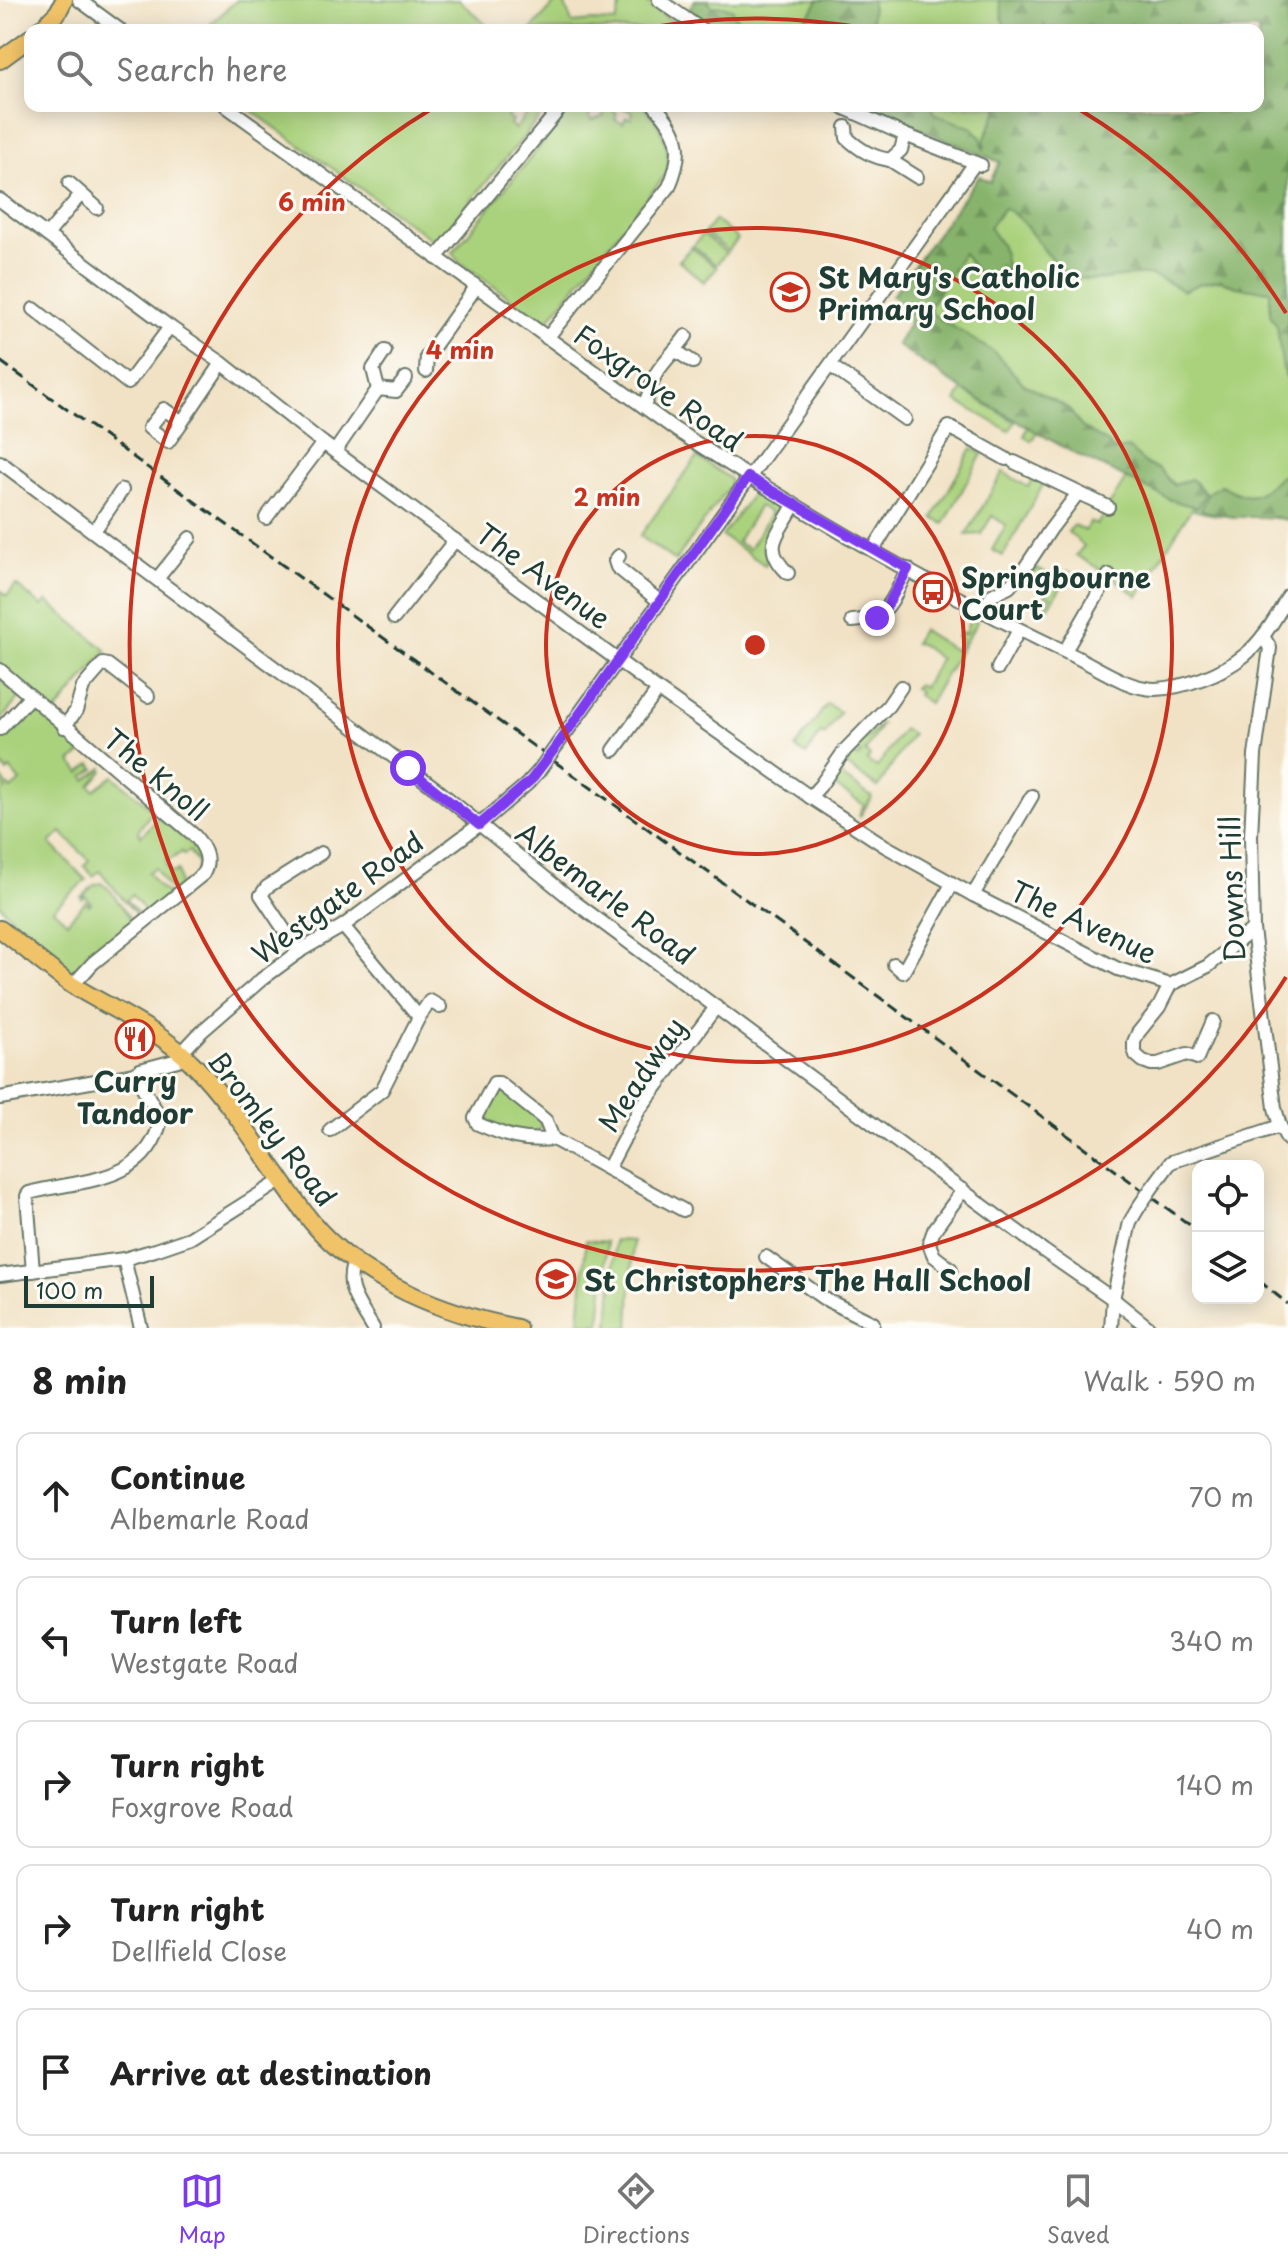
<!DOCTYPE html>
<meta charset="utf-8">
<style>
:root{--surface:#fff;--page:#f6f6f6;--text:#222;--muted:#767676;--line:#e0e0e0;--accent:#7c3aed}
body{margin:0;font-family:"Playpen Sans",sans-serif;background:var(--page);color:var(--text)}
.controls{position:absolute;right:24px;bottom:24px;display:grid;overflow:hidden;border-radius:16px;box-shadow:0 4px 20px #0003}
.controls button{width:72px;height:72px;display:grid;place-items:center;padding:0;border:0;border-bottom:2px solid var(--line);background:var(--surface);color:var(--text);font:40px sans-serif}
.scale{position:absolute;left:24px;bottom:20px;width:130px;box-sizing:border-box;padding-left:8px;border:4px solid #1f3d34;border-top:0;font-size:22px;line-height:28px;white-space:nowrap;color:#1f3d34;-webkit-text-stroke:6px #fdfcf7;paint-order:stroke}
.stop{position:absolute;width:24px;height:24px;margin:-18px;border:6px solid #7c3aed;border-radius:50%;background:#fff}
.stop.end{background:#7c3aed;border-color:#fff;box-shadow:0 2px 8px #0008}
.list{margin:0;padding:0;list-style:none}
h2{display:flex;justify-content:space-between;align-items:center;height:104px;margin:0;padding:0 32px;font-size:34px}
h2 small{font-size:26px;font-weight:400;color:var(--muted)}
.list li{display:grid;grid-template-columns:52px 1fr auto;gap:24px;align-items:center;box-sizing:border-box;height:128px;margin:0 16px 16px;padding:0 16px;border:2px solid var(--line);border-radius:16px}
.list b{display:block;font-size:30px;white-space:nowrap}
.list p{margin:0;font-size:26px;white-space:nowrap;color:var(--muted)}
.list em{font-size:26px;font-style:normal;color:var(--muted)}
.icon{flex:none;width:44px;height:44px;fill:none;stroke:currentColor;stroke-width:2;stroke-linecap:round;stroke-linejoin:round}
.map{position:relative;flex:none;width:1288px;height:1328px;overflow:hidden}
.search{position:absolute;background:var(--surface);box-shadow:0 4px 20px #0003;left:24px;right:24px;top:24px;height:88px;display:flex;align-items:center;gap:20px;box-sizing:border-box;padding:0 28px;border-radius:16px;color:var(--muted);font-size:30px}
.sheet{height:824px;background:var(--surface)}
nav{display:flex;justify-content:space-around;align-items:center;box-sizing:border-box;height:112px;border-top:2px solid var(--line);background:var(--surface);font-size:22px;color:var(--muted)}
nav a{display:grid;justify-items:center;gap:4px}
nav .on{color:var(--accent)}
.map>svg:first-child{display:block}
</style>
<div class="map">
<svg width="1288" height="1328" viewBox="0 0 1288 1328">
<defs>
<pattern id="forest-firs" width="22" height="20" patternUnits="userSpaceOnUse" patternTransform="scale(2)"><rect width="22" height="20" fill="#87b46c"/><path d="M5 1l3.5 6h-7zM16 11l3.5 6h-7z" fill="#6e945a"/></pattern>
</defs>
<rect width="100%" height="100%" fill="#fdfcf7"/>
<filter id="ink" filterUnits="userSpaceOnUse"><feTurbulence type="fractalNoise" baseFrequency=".0125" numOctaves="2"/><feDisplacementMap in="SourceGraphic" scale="16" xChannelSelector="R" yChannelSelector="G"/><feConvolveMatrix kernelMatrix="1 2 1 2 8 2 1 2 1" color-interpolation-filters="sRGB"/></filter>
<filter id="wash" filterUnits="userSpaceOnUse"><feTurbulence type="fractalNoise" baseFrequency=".006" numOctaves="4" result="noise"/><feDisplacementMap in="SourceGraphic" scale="32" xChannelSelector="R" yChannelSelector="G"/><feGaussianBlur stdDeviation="1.8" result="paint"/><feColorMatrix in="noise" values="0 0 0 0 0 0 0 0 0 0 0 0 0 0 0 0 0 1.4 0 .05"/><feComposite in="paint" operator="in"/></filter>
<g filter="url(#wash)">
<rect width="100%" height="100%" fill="#f1e2c5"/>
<g fill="#aad27d" stroke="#648858" stroke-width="2" fill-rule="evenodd">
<path d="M237 0H459L492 30H204Z"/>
<path d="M558 0H563L572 23 594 21 616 22 622 0H642L685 30H531Z"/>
<path d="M695 0H1288V520C1253 513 1225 521 1191 509L1138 596 1106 573 1076 555 1084 546 1068 532 1074 525 1085 531 1090 522 1097 525 1126 478 1074 453 1037 432 1031 441 1024 436 1028 427 966 392 1015 422 1009 431 956 401 963 390 897 345 909 324 905 306 892 296 979 176 990 182 1000 162 864 106H1258V30H719L689 9Z"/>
<path d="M245 106H514L507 117 512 121 510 124 515 129 526 115 516 106H520L528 112 534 106H549L438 241H434Z"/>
<path d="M573 106H593L587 109 591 121 604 116 600 106H616L614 112 617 113 615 120 623 123 626 117 631 119 633 112 617 106H642C661 121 670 148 668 172L549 319 541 320 457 260 453 252Z"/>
<path d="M715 220 738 239 728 251 705 232Z"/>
<path d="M703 234 726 253 716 265 693 246Z"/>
<path d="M691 247 717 268 704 282 679 261Z"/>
<path d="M972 448 982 454 944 524 933 518Z"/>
<path d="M697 457 729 478 731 484 675 561 640 536Z"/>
<path d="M1003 472 1028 487 1034 477 1044 483 1003 556 992 550 1006 525 992 516 981 534 966 535Z"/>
<path d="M753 493 784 511 766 544 767 562 765 565 722 536ZM759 506 771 513 749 549 737 542Z"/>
<path d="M1037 569 1058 578 1057 581 1061 582 1067 571 1070 572 1048 609 1046 607 1050 597 1044 594 1047 586 1030 578Z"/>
<path d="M16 585 42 606 47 601 107 651 55 713 0 665V590L7 596Z"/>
<path d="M970 618 977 622 929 703 917 695 919 692 914 688 918 684 923 687 940 659 920 644 914 643 922 630 956 651 962 641 957 637 961 632 965 634Z"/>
<path d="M0 677 19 698 0 721Z"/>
<path d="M827 704 840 712 825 735 821 733 806 755 795 748Z"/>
<path d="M30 709H33L41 714 83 752 71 762 80 773 91 764 95 769 84 777 86 780 103 768V771L90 785 94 790 113 776 153 810 138 831 141 836 159 818H161L198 850 202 863 195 873 198 864 189 851 184 855 182 852 170 860H166V866L173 873 178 870 180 886 172 891 167 886 155 868 148 872 159 887 169 895 146 912 132 895 126 900 141 916 138 917 100 871 93 876 84 866 89 860 61 832 50 843 86 880 53 909 67 922 86 901 89 905 91 903 85 896 82 899 81 897 94 885 101 883 110 890 133 922 72 973 33 941 0 905V794L6 789 0 782V777L11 789 20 781 10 769 7 772 0 764V737Z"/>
<path d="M882 723 865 752 870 756 867 761 877 767 903 729 912 734 878 787 843 763 851 752 857 757 861 754 855 749Z"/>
<path d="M837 773 872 797 860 816 859 815 864 805 830 783Z"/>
<path d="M498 1087 541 1120V1126L537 1134 528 1136 483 1121 481 1118Z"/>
<path d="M586 1240 607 1242 600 1324 579 1322Z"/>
<path d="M615 1240 633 1241 629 1328H609Z"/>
</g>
<g fill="url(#forest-firs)" stroke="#537850" stroke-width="2">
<path d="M695 0H709L708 2 712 6H723L732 9 737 19 736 28 742 30H719L689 9Z"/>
<path d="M818 0H872L871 30H794L810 14Z"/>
<path d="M999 0H1288V380L1283 372 1277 326 1270 314V291L1236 287 1221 280 1200 284 1183 291C1171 284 1158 275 1143 275 1117 274 1094 287 1070 274 1043 260 1031 221 1004 208L989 227 1002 246 1008 275 981 279 963 253 930 306 931 313 995 353 1024 384 1068 408 1082 427 1108 443 1115 450 1128 448 1148 465 1159 469 1174 485 1191 479 1206 493 1198 508 1171 500 1074 453 963 390 897 345 909 324 905 306 892 296 979 176 990 182 1000 162 864 106H932L935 114 973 128 981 137 984 150 985 138 999 106H1258V30H1005Z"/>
<path d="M1288 473V520L1276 517H1233L1201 510 1209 492 1221 485C1244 496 1251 503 1272 483 1278 478 1281 475 1288 473Z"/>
</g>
</g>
<g filter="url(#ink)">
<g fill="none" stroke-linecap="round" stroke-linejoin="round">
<defs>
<g id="minor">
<path d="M79 0 120 30"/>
<path d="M659 0 702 30"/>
<path d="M226 106 676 430C803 513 934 590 1072 655 1096 666 1127 689 1155 689 1185 688 1223 673 1245 655 1263 640 1277 617 1288 596"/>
<path d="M840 106 905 135 981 165"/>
<path d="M846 127 847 138C860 150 872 157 890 160"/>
<path d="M905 135 901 150 890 160 917 177"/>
<path d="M69 183 97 208"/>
<path d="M0 200 167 325 222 363 323 443 658 690 810 797 885 846 973 895 1118 969 1170 985 1208 966 1253 929"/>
<path d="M47 235 81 194"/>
<path d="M436 258 562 106"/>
<path d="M34 309 128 383 170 327"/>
<path d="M547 338 669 187C684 152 681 134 655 106"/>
<path d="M676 351 693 362"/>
<path d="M831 366 905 419"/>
<path d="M426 371 427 356 476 287"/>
<path d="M378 389 373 369 385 351"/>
<path d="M378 389 396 391 406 378"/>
<path d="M643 406C651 394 650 384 656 374 662 363 678 348 686 336"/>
<path d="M182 422 168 442 149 428 164 409 182 422 222 363"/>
<path d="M336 450 378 389"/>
<path d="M0 462 435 788 576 903 1044 1251 1113 1299 1149 1328"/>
<path d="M1014 462 1108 507"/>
<path d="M266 518 323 443"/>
<path d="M94 531 122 490"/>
<path d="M873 550 949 427 1006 459"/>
<path d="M619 556 615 561 617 567 659 601"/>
<path d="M788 573C760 546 779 534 794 505"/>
<path d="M157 579 190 538"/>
<path d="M983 612 992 595 1009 587 1023 571 1050 530 1078 493"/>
<path d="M394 618 455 540"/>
<path d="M852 621C891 619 891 600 908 569"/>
<path d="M1263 636 1270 648 1255 755 1251 836 1253 929 1275 1108 1280 1126 1288 1140"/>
<path d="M1065 651 1109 575"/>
<path d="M998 668 1019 630"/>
<path d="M0 670 195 836C205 848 211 860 203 874L93 963 73 985"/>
<path d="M64 727 76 711 83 687 103 664 108 665 148 696"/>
<path d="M0 729 30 697"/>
<path d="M557 745 975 163"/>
<path d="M614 750 658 690"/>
<path d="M810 797 820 786 845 750 888 706 901 687"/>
<path d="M973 895 1032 796"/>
<path d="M299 952 261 895 267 887 321 853"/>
<path d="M894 964 903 972 952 884"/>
<path d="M1170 985 1159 1007 1138 1033 1134 1042V1049L1136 1055 1143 1061 1151 1064H1158L1187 1054 1197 1058 1213 1021"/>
<path d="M419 1017 430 1001 440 1007"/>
<path d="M494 1083H499L538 1114 546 1121 553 1139C523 1142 506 1136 478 1124L475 1118Z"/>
<path d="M0 1098 135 1074 140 1070 178 1060 186 1048 201 1032 262 979 303 949 343 926 479 825 527 784 538 772"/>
<path d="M330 1130 382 1090 419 1017 343 926"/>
<path d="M553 1139 683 1210"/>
<path d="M608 1169 639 1110 716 1007"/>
<path d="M1151 1189 1171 1162 1280 1126"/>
<path d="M766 1257 823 1298 873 1323 871 1328"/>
<path d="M124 1259 141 1328"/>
<path d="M355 1260C342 1287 360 1305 373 1328"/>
<path d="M951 1269 934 1256 929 1244 934 1230 963 1190"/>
<path d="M33 1271 27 1196 29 1193C79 1179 147 1185 161 1119L135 1074"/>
<path d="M0 1275 124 1259 155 1250 190 1238 282 1180"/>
<path d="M1111 1328 1113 1299 1130 1222 1140 1205"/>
</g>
<g id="major">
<path d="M40 30 58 12 64 0"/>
<path d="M0 60 30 38"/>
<path d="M0 929C24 947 47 968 72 985 113 1010 160 1030 194 1065 240 1112 271 1171 311 1221 360 1281 445 1314 518 1328"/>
</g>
</defs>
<use href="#minor" stroke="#687767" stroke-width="16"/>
<use href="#major" stroke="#687767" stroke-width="20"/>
<use href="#minor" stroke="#fff" stroke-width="12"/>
<use href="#major" stroke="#f1c369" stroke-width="16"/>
<g stroke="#1f3d34" stroke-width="3" stroke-dasharray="12 6" stroke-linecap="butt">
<path d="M0 361 788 930 1198 1231"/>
<path d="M1258 1280 1288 1304"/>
</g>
<defs>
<g id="minor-bridge">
<path d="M538 772 557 745"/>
<path d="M1140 1205 1151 1189"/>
</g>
</defs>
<use href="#minor-bridge" stroke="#687767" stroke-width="16" stroke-linecap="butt"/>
<use href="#minor-bridge" stroke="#fff" stroke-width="12"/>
</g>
</g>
<g fill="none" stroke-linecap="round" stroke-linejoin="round" filter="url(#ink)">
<path stroke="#7c3aed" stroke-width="10" d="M408 768 479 825 531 780 559 743 748 477 908 569 883 613 877 618"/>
</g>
<g fill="none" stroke="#c8321e" stroke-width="4">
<circle cx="755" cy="645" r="209"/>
<circle cx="755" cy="645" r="417"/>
<path d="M1286 977A626 626 0 1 1 433 108M641 29A626 626 0 0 1 869 29M1077 108A626 626 0 0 1 1286 313"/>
</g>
<defs>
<symbol id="school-ring" viewBox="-11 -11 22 22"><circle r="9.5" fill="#fdfcf7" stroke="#c8321e" stroke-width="1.5"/><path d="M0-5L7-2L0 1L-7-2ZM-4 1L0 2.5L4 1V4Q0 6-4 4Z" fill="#c8321e"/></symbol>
<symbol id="bus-ring" viewBox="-11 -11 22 22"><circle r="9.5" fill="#fdfcf7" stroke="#c8321e" stroke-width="1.5"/><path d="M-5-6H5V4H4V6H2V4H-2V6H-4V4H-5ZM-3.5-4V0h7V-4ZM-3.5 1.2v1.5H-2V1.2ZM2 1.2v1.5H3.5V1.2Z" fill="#c8321e"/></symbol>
<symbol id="restaurant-ring" viewBox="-11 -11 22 22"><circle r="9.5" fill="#fdfcf7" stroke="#c8321e" stroke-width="1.5"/><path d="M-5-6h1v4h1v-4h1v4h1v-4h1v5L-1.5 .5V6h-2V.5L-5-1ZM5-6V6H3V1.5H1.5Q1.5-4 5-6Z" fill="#c8321e"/></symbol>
</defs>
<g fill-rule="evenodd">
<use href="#school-ring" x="768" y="270" width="44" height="44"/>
<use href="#bus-ring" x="911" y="570" width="44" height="44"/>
<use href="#restaurant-ring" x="113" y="1017" width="44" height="44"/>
<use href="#school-ring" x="534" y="1257" width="44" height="44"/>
</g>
<g text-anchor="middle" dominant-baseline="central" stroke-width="6" stroke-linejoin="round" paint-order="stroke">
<g font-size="28" font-weight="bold" fill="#1f3d34" stroke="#fdfcf7" text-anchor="start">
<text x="818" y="276">St Mary's Catholic<tspan x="818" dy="32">Primary School</tspan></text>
<text x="961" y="576">Springbourne<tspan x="961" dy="32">Court</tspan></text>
<text x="135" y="1080" text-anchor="middle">Curry<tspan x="135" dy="32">Tandoor</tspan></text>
<text x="584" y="1279">St Christophers The Hall School</text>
</g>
<g font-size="28" fill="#1f3d34" stroke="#fdfcf7">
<text transform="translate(659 387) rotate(35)">Foxgrove Road</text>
<text transform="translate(544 575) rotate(36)">The Avenue</text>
<text transform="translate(157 774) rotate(40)">The Knoll</text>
<text transform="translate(1231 889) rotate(-92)">Downs Hill</text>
<text transform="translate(606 893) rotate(37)">Albemarle Road</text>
<text transform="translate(337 897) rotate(-36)">Westgate Road</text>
<text transform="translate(1084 921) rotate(25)">The Avenue</text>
<text transform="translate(641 1074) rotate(-56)">Meadway</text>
<text transform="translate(273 1128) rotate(52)">Bromley Road</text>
</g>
</g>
<circle cx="755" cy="645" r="12" fill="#c8321e" stroke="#fdfcf7" stroke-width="4"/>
<g font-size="24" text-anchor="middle" font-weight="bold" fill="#c8321e" stroke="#fdfcf7" stroke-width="6" stroke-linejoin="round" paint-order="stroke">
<text x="312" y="211">6 min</text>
<text x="460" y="359">4 min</text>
<text x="607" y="506">2 min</text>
</g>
</svg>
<div class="controls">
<button><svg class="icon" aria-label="locate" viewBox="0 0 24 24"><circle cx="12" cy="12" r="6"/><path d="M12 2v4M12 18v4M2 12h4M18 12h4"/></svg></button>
<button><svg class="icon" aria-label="layers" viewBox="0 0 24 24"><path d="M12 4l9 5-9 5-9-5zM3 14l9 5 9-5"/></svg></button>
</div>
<div class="scale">100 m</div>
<div class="stop" style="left:408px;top:768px"></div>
<div class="stop end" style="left:877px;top:618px"></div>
<div class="search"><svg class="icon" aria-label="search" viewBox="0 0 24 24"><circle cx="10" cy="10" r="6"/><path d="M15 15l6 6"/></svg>Search here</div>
</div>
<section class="sheet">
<h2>8 min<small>Walk · 590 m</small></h2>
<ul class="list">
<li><svg class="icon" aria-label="ahead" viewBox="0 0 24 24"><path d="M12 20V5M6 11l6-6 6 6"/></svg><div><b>Continue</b><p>Albemarle Road</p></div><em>70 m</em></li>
<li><svg class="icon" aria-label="left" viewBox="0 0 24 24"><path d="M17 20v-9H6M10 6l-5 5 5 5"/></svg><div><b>Turn left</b><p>Westgate Road</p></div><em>340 m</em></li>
<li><svg class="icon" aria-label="right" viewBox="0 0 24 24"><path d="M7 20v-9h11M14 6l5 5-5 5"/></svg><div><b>Turn right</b><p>Foxgrove Road</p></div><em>140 m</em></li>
<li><svg class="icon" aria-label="right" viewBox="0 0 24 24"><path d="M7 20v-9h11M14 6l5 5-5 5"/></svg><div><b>Turn right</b><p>Dellfield Close</p></div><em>40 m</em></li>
<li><svg class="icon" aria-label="arrive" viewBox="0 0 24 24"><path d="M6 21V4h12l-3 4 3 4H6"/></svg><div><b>Arrive at destination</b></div></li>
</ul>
</section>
<nav>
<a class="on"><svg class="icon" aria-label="map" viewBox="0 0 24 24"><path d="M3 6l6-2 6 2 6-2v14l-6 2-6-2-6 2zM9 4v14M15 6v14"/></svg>Map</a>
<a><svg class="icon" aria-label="directions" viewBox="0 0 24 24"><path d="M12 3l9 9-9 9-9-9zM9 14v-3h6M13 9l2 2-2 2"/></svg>Directions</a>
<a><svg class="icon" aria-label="saved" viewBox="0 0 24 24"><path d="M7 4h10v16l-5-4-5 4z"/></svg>Saved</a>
</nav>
